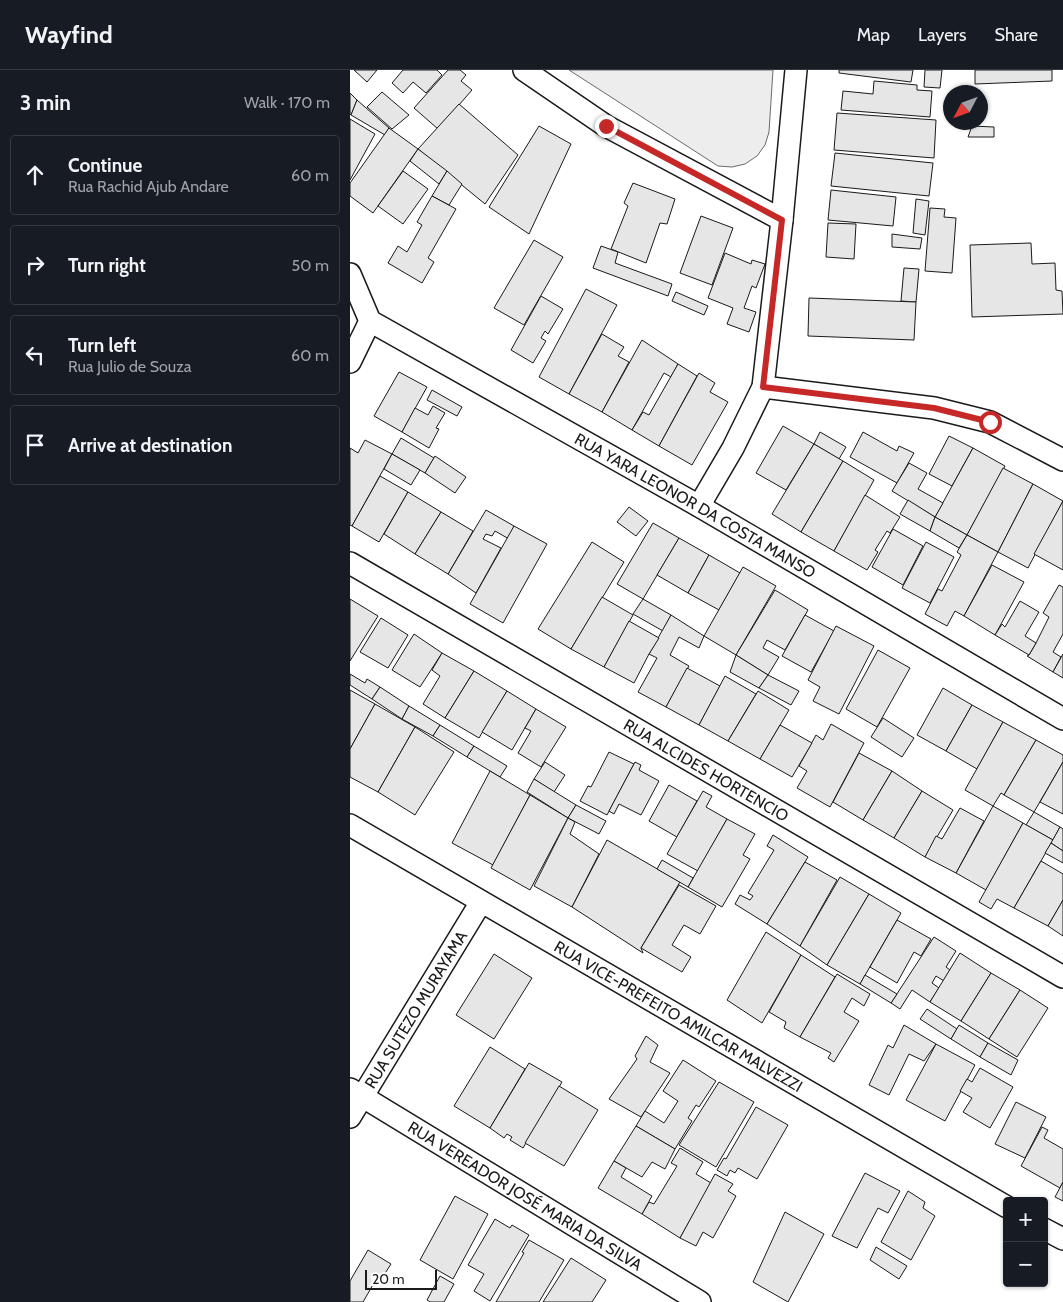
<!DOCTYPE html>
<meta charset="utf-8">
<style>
:root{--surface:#171b24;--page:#20242c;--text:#f1f3f6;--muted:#9ea1a6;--line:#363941}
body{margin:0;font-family:Cabin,sans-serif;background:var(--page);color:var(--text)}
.controls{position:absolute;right:15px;bottom:15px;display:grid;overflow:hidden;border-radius:5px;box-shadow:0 1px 4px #0004}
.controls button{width:45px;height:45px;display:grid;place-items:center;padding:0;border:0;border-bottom:1px solid var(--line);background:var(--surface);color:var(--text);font:25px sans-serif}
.compass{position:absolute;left:593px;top:15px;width:45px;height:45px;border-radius:50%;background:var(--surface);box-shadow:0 1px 4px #0004;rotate:229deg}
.scale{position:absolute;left:15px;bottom:12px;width:72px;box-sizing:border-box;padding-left:5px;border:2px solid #1a1a1a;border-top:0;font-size:14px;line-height:18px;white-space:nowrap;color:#1a1a1a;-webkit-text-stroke:4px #fff;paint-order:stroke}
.stop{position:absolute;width:15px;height:15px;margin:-11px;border:4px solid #c62828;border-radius:50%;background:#fff}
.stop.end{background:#c62828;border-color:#fff;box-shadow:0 1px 5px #0008}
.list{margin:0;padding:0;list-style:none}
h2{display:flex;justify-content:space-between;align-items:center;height:65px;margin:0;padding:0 20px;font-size:21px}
h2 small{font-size:16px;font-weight:400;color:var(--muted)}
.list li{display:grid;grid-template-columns:32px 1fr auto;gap:15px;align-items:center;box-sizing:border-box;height:80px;margin:0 10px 10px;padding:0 10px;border:1px solid var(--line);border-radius:5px}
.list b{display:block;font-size:19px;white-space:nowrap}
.list p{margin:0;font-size:16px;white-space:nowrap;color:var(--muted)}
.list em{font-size:16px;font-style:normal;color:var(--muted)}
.icon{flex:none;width:28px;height:28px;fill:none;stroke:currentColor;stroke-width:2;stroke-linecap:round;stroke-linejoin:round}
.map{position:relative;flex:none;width:713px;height:1232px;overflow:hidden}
header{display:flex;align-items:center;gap:30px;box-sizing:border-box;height:70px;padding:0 25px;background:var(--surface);border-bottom:1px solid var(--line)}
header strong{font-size:24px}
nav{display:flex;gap:28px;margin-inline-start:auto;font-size:18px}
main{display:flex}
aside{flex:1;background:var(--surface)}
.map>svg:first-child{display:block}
</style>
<header>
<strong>Wayfind</strong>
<nav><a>Map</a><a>Layers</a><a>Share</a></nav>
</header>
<main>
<aside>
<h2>3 min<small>Walk · 170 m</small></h2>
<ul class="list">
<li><svg class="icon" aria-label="ahead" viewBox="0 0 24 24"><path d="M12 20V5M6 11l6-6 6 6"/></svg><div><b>Continue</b><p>Rua Rachid Ajub Andare</p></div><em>60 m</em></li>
<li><svg class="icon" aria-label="right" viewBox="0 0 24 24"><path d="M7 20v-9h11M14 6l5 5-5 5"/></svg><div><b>Turn right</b></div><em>50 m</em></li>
<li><svg class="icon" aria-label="left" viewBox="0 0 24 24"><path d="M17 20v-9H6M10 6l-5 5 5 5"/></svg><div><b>Turn left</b><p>Rua Julio de Souza</p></div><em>60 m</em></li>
<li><svg class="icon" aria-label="arrive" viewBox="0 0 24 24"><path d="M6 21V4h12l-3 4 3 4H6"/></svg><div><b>Arrive at destination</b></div></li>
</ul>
</aside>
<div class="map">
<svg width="713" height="1232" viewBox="0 0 713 1232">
<rect width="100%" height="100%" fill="#fff"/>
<path fill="#ededed" stroke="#6a6a6a" d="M219 0H423L419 62 415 75 407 86 395 94 382 97 368 96Z"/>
<g fill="#e6e6e6" stroke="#1a1a1a">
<path d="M4 0H27L17 12Z"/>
<path d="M53 0H87L92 5 76 23 63 12 53 23 42 13Z"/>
<path d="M98 0H110L116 5 111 11 122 20 88 59 64 38Z"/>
<path d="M489 0H563L561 12 489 3Z"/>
<path d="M575 0H592L590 18 574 17Z"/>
<path d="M625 0H702V11L625 14Z"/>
<path d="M524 11 567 15V20L582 21 580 47 491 40 493 21 523 24Z"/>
<path d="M32 22 59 45 42 59 17 37Z"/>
<path d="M0 23 7 30 1 45 0 44Z"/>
<path d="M7 30 39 58 35 65 1 45Z"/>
<path d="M109 34 168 85 135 134 68 79Z"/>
<path d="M487 43 586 50 584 88 484 80Z"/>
<path d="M0 49 25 64 0 110Z"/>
<path d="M189 56 221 74 179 164 139 137Z"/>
<path d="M622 56 644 57V67H618Z"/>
<path d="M39 58 68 79 23 143 0 126V113Z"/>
<path d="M68 79 97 101 89 114 60 91Z"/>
<path d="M485 83 583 93 579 126 481 116Z"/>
<path d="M53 101 78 119 53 154 28 136Z"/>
<path d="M97 101 112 114 99 135 82 126Z"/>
<path d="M283 113 325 129 317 154 310 153 296 193 261 179 278 136 274 133Z"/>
<path d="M481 120 546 127 543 156 478 150Z"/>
<path d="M82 126 106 139 78 188 84 192 72 213 38 193 48 176 57 182 72 155 67 152Z"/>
<path d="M566 129 579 131 575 165 563 163Z"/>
<path d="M580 138 595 139 594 147 606 148 602 203 575 201Z"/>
<path d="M351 146 383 158 362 215 330 203Z"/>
<path d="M478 153 506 154 504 189 476 187Z"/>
<path d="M542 164 572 168 570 179 542 177Z"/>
<path d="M184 170 213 187 174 255 144 238Z"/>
<path d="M681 173 682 194 705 193 706 220 712 221 713 244 622 247 620 175Z"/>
<path d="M251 176 268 182 265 193 322 214 318 226 243 198Z"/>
<path d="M375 183 401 194 402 190 415 194 406 218 402 216 394 238 406 242 399 262 377 254 383 238 358 228Z"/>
<path d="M554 198 569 199 566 232 551 231Z"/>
<path d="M236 219 267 235 219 324 189 307Z"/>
<path d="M326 222 358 236 354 245 322 231Z"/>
<path d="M191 226 213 239 198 264 195 261 191 268 196 271 183 293 161 280Z"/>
<path d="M459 228 566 232 564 270 458 266Z"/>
<path d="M252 264 274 277 268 286 279 292 252 342 219 324Z"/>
<path d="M292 270 328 294 321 307 314 303 282 360 252 342Z"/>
<path d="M328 294 347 306 309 376 282 360 293 342 299 345Z"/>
<path d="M49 302 77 317 52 362 24 346Z"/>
<path d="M349 303 365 313 360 322 378 332 342 395 309 376Z"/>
<path d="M82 320 112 337 107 346 77 330Z"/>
<path d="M83 336 95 343 86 358 89 359 79 378 52 362 65 338 78 345Z"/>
<path d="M433 356 464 374 436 420 406 403Z"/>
<path d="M470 362 496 377 489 389 464 374Z"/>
<path d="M513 362 547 381 549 376 564 383 547 413 500 387Z"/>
<path d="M599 366 623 378 602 416 579 404Z"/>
<path d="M51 368 84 388 75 403 42 384Z"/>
<path d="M15 370 42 384 2 456 0 455V378L8 383Z"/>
<path d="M464 374 493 391 451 462 422 444Z"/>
<path d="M623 378 655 396 617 465 585 447Z"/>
<path d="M42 384 70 400 61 415 34 399Z"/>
<path d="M85 386 116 407 105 423 75 403Z"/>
<path d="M493 391 524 410 484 481 451 462Z"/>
<path d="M559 393 577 403 568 419 593 433 585 447 542 421Z"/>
<path d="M653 398 683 414 648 482 617 465Z"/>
<path d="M30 406 58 422 29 472 2 456Z"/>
<path d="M683 414 713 431 678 498 648 482Z"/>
<path d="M58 422 91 442 65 484 34 464Z"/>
<path d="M515 425 550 447 540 463 537 461 525 480 528 482 517 500 484 481Z"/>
<path d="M558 430 585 447 580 461 550 444Z"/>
<path d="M713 431V500L684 484Z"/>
<path d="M279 437 298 451 286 466 267 452Z"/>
<path d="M136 440 164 456 159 469 145 461 142 466 136 464 133 469 151 478 126 523 98 504Z"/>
<path d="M91 442 123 461 98 504 65 484Z"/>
<path d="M585 447 617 465 609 478 580 461Z"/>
<path d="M303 453 329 468 293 529 267 514Z"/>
<path d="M164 456 197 474 153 553 120 534Z"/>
<path d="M543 459 573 476 553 515 522 497Z"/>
<path d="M617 465 648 482 614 546 605 541 597 556 575 544 588 519 592 521 611 485 607 482Z"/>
<path d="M329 468 359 485 338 523 307 505Z"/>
<path d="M242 472 274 492 221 579 188 559Z"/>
<path d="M576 472 604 487 580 533 552 518Z"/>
<path d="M359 485 390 503 369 540 338 523Z"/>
<path d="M642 495 674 512 645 565 614 546Z"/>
<path d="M393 497 426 516 386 585 354 566Z"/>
<path d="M709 515 713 517V564L703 582 711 587 703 602 677 586 679 585 686 573 699 547 693 543Z"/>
<path d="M425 520 458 540 435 580 417 570 413 578 429 587 418 605 386 585Z"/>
<path d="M252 527 283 545 254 597 221 579Z"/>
<path d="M0 529 28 546 0 591Z"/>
<path d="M293 529 321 545 313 561 283 544Z"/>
<path d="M670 531 689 542 675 566 686 573 679 585 645 565 652 554 655 557Z"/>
<path d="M321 545 354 566 349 578 329 567 320 585 339 596 316 637 288 622 307 588 299 584Z"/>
<path d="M455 545 484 561 461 602 432 586Z"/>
<path d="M31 548 58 565 38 598 10 582Z"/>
<path d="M279 551 309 568 299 584 284 613 254 597Z"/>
<path d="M486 556 524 576 489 644 463 631 470 617 458 610Z"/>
<path d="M64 564 92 583 70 617 42 600Z"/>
<path d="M528 580 560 598 527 657 496 639Z"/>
<path d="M92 583 124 601 95 648 73 634 90 606 82 600Z"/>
<path d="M713 584V608L703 602Z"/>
<path d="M386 585 418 605 409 618 380 602Z"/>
<path d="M337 598 370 616 349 655 316 637Z"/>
<path d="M124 601 157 621 129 668 95 648Z"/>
<path d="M0 604 15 613 17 609 30 617 22 629 0 615Z"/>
<path d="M418 605 449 621 441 635 409 618Z"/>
<path d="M375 606 406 624 378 671 349 655Z"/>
<path d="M30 617 59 636 52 649 22 629Z"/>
<path d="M593 618 622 635 596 681 567 665Z"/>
<path d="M0 620 25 634 0 679Z"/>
<path d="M157 621 186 639 162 680 132 662Z"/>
<path d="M408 621 439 640 410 689 378 671Z"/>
<path d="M25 634 65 657 28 722 0 707V679Z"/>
<path d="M622 635 653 652 627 699 596 681Z"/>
<path d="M59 636 90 655 83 666 52 649Z"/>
<path d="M186 639 216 657 191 697 168 683 181 661 175 658Z"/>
<path d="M533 648 564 668 552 687 521 667Z"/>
<path d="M653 652 686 670 654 725 651 723 643 736 615 720Z"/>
<path d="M481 654 514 673 480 737 447 718 457 701 449 696 466 665 473 670Z"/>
<path d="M90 655 124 676 117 687 83 666Z"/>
<path d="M430 655 462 673 442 707 410 689Z"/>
<path d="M65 657 104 682 65 745 28 722Z"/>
<path d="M686 670 713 685V692L684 742 654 725Z"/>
<path d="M124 676 157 696 150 707 117 687Z"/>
<path d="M259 682 284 694 257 745 230 731 238 716 241 717Z"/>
<path d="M509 683 542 701 513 750 483 732Z"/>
<path d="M195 692 215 705 204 722 184 709Z"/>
<path d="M285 692 291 695 289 700 309 711 291 745 269 734 264 744 259 741Z"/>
<path d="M713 692V744L690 732Z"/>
<path d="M140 701 180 725 143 795 102 773Z"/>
<path d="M542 701 572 721 544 768 513 750Z"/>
<path d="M184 709 226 735 218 748 177 722Z"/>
<path d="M319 715 347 731 327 767 299 751Z"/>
<path d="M353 721 362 726 356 737 377 749 348 801 317 784Z"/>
<path d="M572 721 603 740 575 787 544 768Z"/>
<path d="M180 725 218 748 180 820 141 798Z"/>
<path d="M226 735 256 751 249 764 218 748Z"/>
<path d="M643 736 673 753 636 820 606 803Z"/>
<path d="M610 738 634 751 606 803 575 787 586 766 592 769Z"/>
<path d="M684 742 710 757 703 770 676 755Z"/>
<path d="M218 748 225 752 220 764 249 784 222 837 184 816Z"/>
<path d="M377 749 405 764 393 785 400 789 372 837 338 817Z"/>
<path d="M673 753 703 770 664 838 647 829 641 839 629 832Z"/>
<path d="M710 757 713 759V781L701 773Z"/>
<path d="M423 765 458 787 417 854 385 834 390 825 400 830 403 826 398 823 424 780 417 776Z"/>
<path d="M257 770 330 812 291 878 293 883 222 837Z"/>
<path d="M701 773 713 781V793L695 783Z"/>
<path d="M312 790 343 808 338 817 307 799Z"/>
<path d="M691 791 713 804V830L698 856 664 838Z"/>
<path d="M455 792 487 810 450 876 417 854Z"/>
<path d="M490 807 519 824 477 895 450 876Z"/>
<path d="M329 815 366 836 350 864 334 855 322 875 341 887 332 902 291 878Z"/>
<path d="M519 824 551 843 510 914 477 895Z"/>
<path d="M713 830V866L698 856Z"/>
<path d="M547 850 581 869 571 886 564 882 547 913 520 897Z"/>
<path d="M416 862 451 885 412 953 377 930Z"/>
<path d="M584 867 606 881 596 897 600 900 594 911 586 906 582 913 589 918 580 932 562 920 550 939 541 933Z"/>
<path d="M610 883 641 903 611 951 580 932Z"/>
<path d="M144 884 182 908 144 969 106 945Z"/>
<path d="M451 885 485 907 450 967 434 958 436 952 419 942Z"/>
<path d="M641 903 670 920 639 969 611 951Z"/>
<path d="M487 904 520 924 514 936 502 928 494 942 509 951 484 992 478 988 481 983 450 967Z"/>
<path d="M515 905 547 924 541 933 510 914Z"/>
<path d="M670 920 698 938 667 987 639 969Z"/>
<path d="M577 939 607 959 601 969 570 949Z"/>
<path d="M554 955 586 974 574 991 559 984 539 1025 519 1015 538 975 543 978Z"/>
<path d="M609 955 638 973 630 987 601 969Z"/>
<path d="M296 966 308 975 300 992 320 1003 291 1047 259 1029 287 989 285 986Z"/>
<path d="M638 973 668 990 661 1005 630 987Z"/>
<path d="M586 974 625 995 595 1051 556 1030Z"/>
<path d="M140 977 175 999 140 1058 104 1036Z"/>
<path d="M333 990 366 1011 349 1037 346 1035 338 1048 342 1051 325 1079 286 1056 295 1041 314 1053 328 1031 313 1021Z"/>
<path d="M179 993 212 1012 173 1078 160 1070 162 1067 157 1064 154 1068 140 1058Z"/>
<path d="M630 998 663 1017 640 1058 613 1042 622 1028 610 1021 617 1009 622 1012Z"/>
<path d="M369 1012 404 1032 366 1097 329 1075Z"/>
<path d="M209 1016 248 1040 214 1096 175 1073Z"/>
<path d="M666 1032 696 1047 675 1088 645 1074Z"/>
<path d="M406 1037 438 1055 407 1109 388 1098 385 1103 380 1100 377 1106 367 1100 374 1088 376 1089Z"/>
<path d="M286 1056 325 1079 315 1099 302 1092 292 1107 264 1091Z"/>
<path d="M692 1057 698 1060 694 1068 713 1079V1112L710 1118 671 1096Z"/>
<path d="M330 1078 353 1092 346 1104 361 1113 330 1168 292 1144 299 1132 304 1134 327 1096 321 1093Z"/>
<path d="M264 1091 276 1098 271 1107 302 1126 292 1144 248 1118Z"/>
<path d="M515 1103 550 1121 538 1143 528 1138 507 1178 482 1166Z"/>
<path d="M365 1104 383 1114 378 1121 386 1126 363 1168 353 1162 346 1176 330 1168Z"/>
<path d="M713 1112V1131L705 1127Z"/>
<path d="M558 1121 575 1132 573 1138 585 1146 561 1190 531 1172Z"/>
<path d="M105 1126 138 1144 103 1209 70 1190Z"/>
<path d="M435 1142 474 1164 438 1232 403 1212Z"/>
<path d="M145 1149 160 1158 162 1155 179 1165 140 1231 124 1221 134 1204 118 1195Z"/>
<path d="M179 1170 214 1190 189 1232H146L174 1183 172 1182Z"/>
<path d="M526 1177 557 1196 549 1209 520 1190Z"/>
<path d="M18 1180 41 1194 32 1208 28 1206 13 1232H0V1211Z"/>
<path d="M221 1188 256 1210 242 1232H193Z"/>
<path d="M90 1206 104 1214 94 1232H80L77 1230Z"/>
</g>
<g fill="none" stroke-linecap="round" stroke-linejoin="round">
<defs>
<g id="minor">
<path d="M174 0 256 56 432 150"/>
<path id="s1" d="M0 204 20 251 349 436 713 649"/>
<path d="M0 292 20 251"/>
<path d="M413 317 584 338 640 352 713 390"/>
<path d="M349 436 383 378 413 317 432 150 446 0"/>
<path id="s2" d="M0 493 713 907"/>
<path id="s3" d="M0 755 657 1137"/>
<path id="s4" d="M0 1019 350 1232"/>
<path id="s5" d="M0 1047 131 832"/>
<path d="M694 1159 713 1169"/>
</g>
</defs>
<use href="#minor" stroke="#1a1a1a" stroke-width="24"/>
<use href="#minor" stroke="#fff" stroke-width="21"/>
</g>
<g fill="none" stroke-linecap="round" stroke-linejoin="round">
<path stroke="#c62828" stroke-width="6" d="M256 56 432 150 413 317 584 338 640 352"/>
</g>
<g text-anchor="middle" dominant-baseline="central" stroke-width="4" stroke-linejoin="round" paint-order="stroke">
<g font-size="16" fill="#1a1a1a" stroke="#fff">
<text stroke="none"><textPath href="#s1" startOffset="425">RUA YARA LEONOR DA COSTA MANSO</textPath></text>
<text stroke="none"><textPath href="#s2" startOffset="412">RUA ALCIDES HORTENCIO</textPath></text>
<text stroke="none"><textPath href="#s5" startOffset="126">RUA SUTEZO MURAYAMA</textPath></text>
<text stroke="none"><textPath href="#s3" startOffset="380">RUA VICE-PREFEITO AMILCAR MALVEZZI</textPath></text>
<text stroke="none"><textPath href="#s4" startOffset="205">RUA VEREADOR JOSÉ MARIA DA SILVA</textPath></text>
</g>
</g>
</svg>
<div class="controls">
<button>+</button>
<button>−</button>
</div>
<svg class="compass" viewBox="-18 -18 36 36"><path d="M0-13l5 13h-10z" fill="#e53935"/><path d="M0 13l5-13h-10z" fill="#9ea1a6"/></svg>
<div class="scale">20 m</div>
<div class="stop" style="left:640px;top:352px"></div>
<div class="stop end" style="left:256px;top:56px"></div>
</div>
</main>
